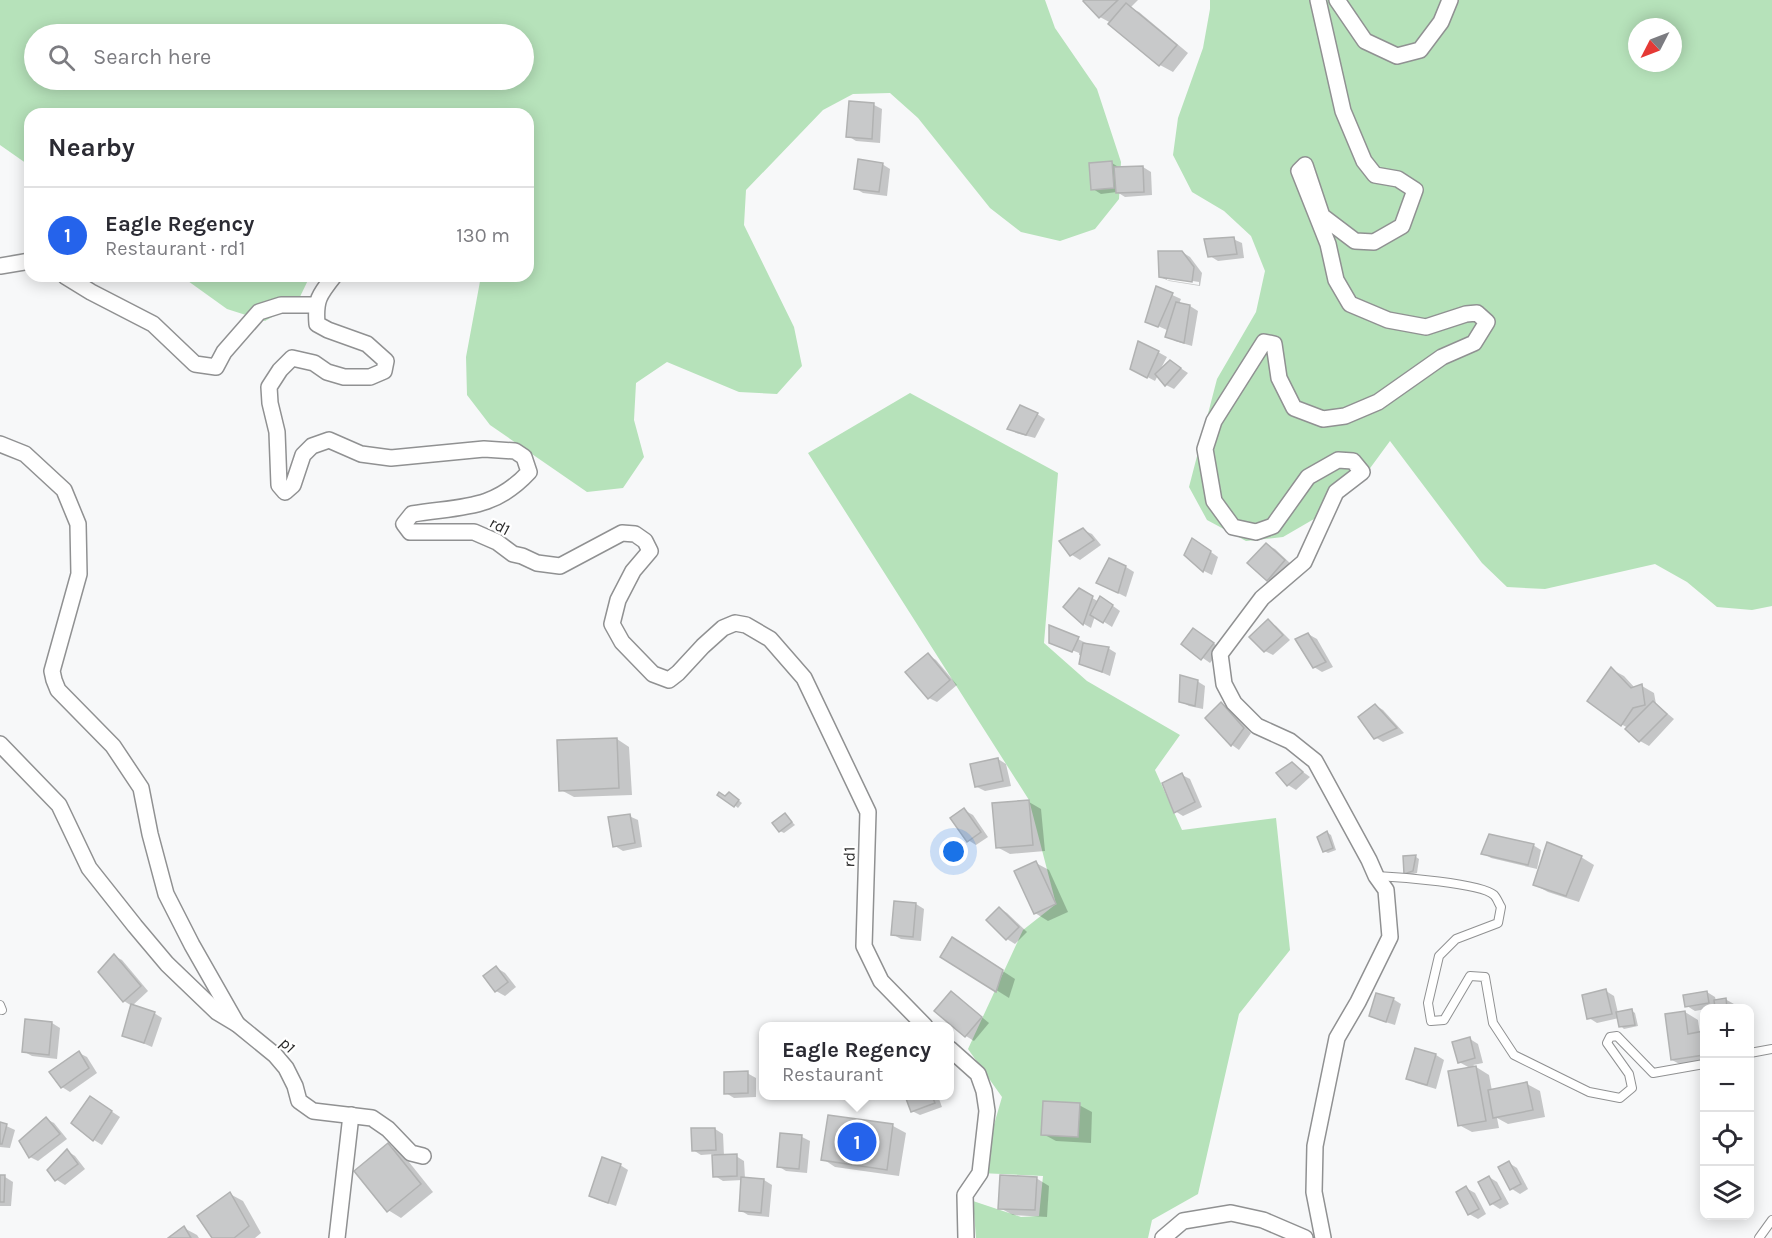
<!DOCTYPE html>
<meta charset="utf-8">
<style>
:root{--surface:#fff;--page:#f7f7f7;--text:#2b2b33;--muted:#7c7c81;--line:#e1e1e2;--accent:#2563eb}
body{margin:0;font-family:Karla,sans-serif;background:var(--page);color:var(--text)}
.controls{position:absolute;right:18px;bottom:18px;display:grid;overflow:hidden;border-radius:12px;box-shadow:0 3px 15px #0003}
.controls button{width:54px;height:54px;display:grid;place-items:center;padding:0;border:0;border-bottom:2px solid var(--line);background:var(--surface);color:var(--text);font:30px sans-serif}
.compass{position:absolute;left:1628px;top:18px;width:54px;height:54px;border-radius:50%;background:var(--surface);box-shadow:0 3px 15px #0003;rotate:228deg}
.you{position:absolute;left:954px;top:852px;width:21px;height:21px;margin:-15px;border:4px solid #fff;border-radius:50%;background:#1a73e8;box-shadow:0 0 0 9px #1a73e833}
.badge{display:grid;place-items:center;width:39px;height:39px;border-radius:50%;background:var(--accent);color:#fff;font-size:20px;font-weight:700}
.pin{position:absolute;translate:-50% -50%;border:3px solid #fff;box-shadow:0 2px 6px #0006}
.popup{position:absolute;left:759px;top:1022px;width:195px;height:78px;box-sizing:border-box;display:grid;place-content:center;border-radius:12px;background:var(--surface);filter:drop-shadow(0 2px 4px #0005);font-size:20px;white-space:nowrap;color:var(--muted)}
.popup b{font-size:22px;color:var(--text)}
.popup::after{content:'';position:absolute;left:50%;top:100%;margin-left:-12px;border:12px solid transparent;border-top-color:var(--surface)}
.list{margin:0;padding:0;list-style:none}
h2{display:flex;justify-content:space-between;align-items:center;height:78px;margin:0;padding:0 24px;font-size:26px}
h2 small{font-size:20px;font-weight:400;color:var(--muted)}
.list li{display:grid;grid-template-columns:39px 1fr auto;gap:18px;align-items:center;box-sizing:border-box;height:96px;padding:0 24px;border-top:2px solid var(--line)}
.list b{display:block;font-size:22px;white-space:nowrap}
.list p{margin:0;font-size:20px;white-space:nowrap;color:var(--muted)}
.list em{font-size:20px;font-style:normal;color:var(--muted)}
.icon{flex:none;width:33px;height:33px;fill:none;stroke:currentColor;stroke-width:2;stroke-linecap:round;stroke-linejoin:round}
.map{position:relative;flex:none;width:1772px;height:1238px;overflow:hidden}
.search{position:absolute;background:var(--surface);box-shadow:0 3px 15px #0003;left:24px;top:24px;width:510px;height:66px;display:flex;align-items:center;gap:15px;box-sizing:border-box;padding:0 21px;border-radius:33px;color:var(--muted);font-size:22px}
.panel{position:absolute;background:var(--surface);box-shadow:0 3px 15px #0003;left:24px;top:108px;width:510px;height:174px;border-radius:18px}
.map>svg:first-child{display:block}
</style>
<div class="map">
<svg width="1772" height="1238" viewBox="0 0 1772 1238">
<rect width="100%" height="100%" fill="#f7f8f9"/>
<g fill="#b6e2ba" fill-rule="evenodd">
<path d="M0 0H1045L1055 28 1097 89 1121 162 1119 199 1095 229 1060 241 1021 232 990 208 918 118 890 93 853 94 823 110 746 190 744 225 794 327 802 366 777 394 739 392 667 362 636 383 634 420 644 457 623 488 587 492 490 425 467 395 466 357 481 276H528V114H30V166L0 145ZM34 34H524V80H34Z"/>
<path d="M1210 0H1772V606L1752 610 1717 607 1687 582 1655 564 1545 589 1507 587 1482 563 1390 441 1368 471 1314 519 1283 537 1246 541 1207 520 1189 487 1217 379 1256 312 1265 271 1251 236 1224 211 1192 192 1173 155 1178 118 1203 48 1210 9ZM1637 27H1673V63H1637Z"/>
<path d="M181 276H310L297 303 265 321 227 309Z"/>
<path d="M910 393 1058 473 1044 643 1087 681 1180 735 1155 770 1182 830 1276 818 1290 950 1239 1014 1198 1194 1152 1220 1148 1238H976L973 1201 1021 1217 1039 1216 1043 1176 980 1173 1002 1097 968 1049 1023 930 1056 904 1029 800 808 453Z"/>
</g>
<g fill="#0003" fill-rule="evenodd">
<path d="M1087 0H1138L1130 8 1139 12 1188 53 1173 72 1160 65 1111 23 1100 17Z"/>
<path d="M874 105 882 109 880 143 856 141 848 136Z"/>
<path d="M1112 163 1120 168 1143 167 1151 172 1152 195 1125 197 1117 192 1101 194 1093 189Z"/>
<path d="M882 164 890 169 887 196 863 193 855 188Z"/>
<path d="M1233 239 1242 243 1244 258 1218 261 1210 256Z"/>
<path d="M1182 252 1190 257 1202 273 1200 286 1169 281 1160 277ZM1167 277 1199 282V285L1167 280Z"/>
<path d="M1157 288 1181 299 1179 304 1190 306 1198 311 1192 346 1175 341 1167 336 1169 331 1147 321Z"/>
<path d="M1158 352 1167 357 1159 372 1179 367 1188 373 1174 389 1166 385 1158 375 1155 381 1140 373Z"/>
<path d="M1037 414 1045 419 1035 438 1016 433 1009 428Z"/>
<path d="M1083 530 1092 534 1101 545 1080 560 1072 555 1061 542Z"/>
<path d="M1201 545 1218 557 1212 575 1204 571 1186 554Z"/>
<path d="M1267 545 1275 549 1292 565 1276 584 1268 580Z"/>
<path d="M1126 567 1134 572 1126 597 1106 587Z"/>
<path d="M1079 590 1099 602 1109 603 1120 611 1112 627 1095 616 1091 628 1084 624 1065 607Z"/>
<path d="M1268 621 1276 626 1290 640 1273 655 1265 651Z"/>
<path d="M1202 634 1221 649 1210 663 1183 644Z"/>
<path d="M1308 634 1317 639 1333 667 1322 672 1314 667Z"/>
<path d="M1078 639 1086 643 1085 645 1108 648 1116 653 1110 676 1080 663 1082 656 1079 655V653L1057 644Z"/>
<path d="M928 655 936 660 957 685 937 702 929 698Z"/>
<path d="M1611 669 1624 676 1635 688 1642 686 1654 693 1656 704 1674 719 1649 746 1640 741 1628 728 1621 724Z"/>
<path d="M1197 681 1205 686 1203 709 1189 706 1180 701Z"/>
<path d="M1221 704 1229 709 1251 733 1239 750 1232 745Z"/>
<path d="M1375 705 1383 710 1404 733 1383 742 1375 737Z"/>
<path d="M617 739 629 747 632 795 574 797 561 790Z"/>
<path d="M998 759 1006 764 1011 786 985 791 977 787Z"/>
<path d="M1292 764 1310 777 1296 790 1288 785Z"/>
<path d="M1182 775 1190 779 1202 807 1183 816 1175 811Z"/>
<path d="M733 796 742 803 738 808 726 798Z"/>
<path d="M1029 802 1041 809 1045 851 1010 854 997 847Z"/>
<path d="M964 810 973 815 988 837 976 845 968 840Z"/>
<path d="M785 815 795 825 784 833 780 831Z"/>
<path d="M629 816 638 820 642 847 623 851 615 846Z"/>
<path d="M1328 833 1331 835 1336 850 1328 853 1324 851Z"/>
<path d="M1533 845 1541 850 1537 869 1491 858 1483 853Z"/>
<path d="M1405 857H1416L1419 859 1417 873 1409 875 1405 873Z"/>
<path d="M1581 857 1594 865 1579 902 1548 892 1535 885Z"/>
<path d="M1036 863 1049 870 1068 912 1048 921 1035 913Z"/>
<path d="M916 904 924 909 921 941 901 939 892 934Z"/>
<path d="M999 908 1007 913 1027 932 1015 944 1007 939 988 920Z"/>
<path d="M966 947 1015 979 1009 998 942 956Z"/>
<path d="M114 956 122 960 148 991 132 1006 124 1001Z"/>
<path d="M497 968 505 973 516 987 505 996 496 991 485 977Z"/>
<path d="M1606 991 1614 996 1618 1013 1632 1011 1635 1013 1638 1026 1624 1029 1621 1026 1619 1018 1597 1023 1589 1018Z"/>
<path d="M1707 992 1715 997 1716 1001 1725 999 1734 1004V1008L1717 1007 1695 1011 1687 1006Z"/>
<path d="M951 993 959 998 989 1023 974 1041 966 1036Z"/>
<path d="M1393 999 1401 1004 1395 1025 1379 1020 1371 1015Z"/>
<path d="M1685 1012 1698 1020 1700 1034 1704 1033V1064L1685 1067 1672 1060Z"/>
<path d="M154 1013 162 1018 152 1047 124 1035Z"/>
<path d="M27 1021 52 1023 60 1028 57 1059 32 1056 23 1051Z"/>
<path d="M1470 1039 1478 1044 1483 1063 1473 1065 1489 1075 1492 1091 1527 1084 1540 1091 1545 1117 1508 1124 1497 1118 1499 1128 1472 1132 1459 1125 1470 1068 1459 1062Z"/>
<path d="M1416 1049 1436 1055 1444 1060 1436 1089 1416 1083 1408 1078Z"/>
<path d="M79 1053 87 1057 97 1073 70 1092 62 1087 51 1072Z"/>
<path d="M747 1073 756 1078V1097L734 1098 726 1093Z"/>
<path d="M907 1096H938L942 1107 920 1115 912 1111Z"/>
<path d="M99 1103 120 1117 102 1145 94 1140Z"/>
<path d="M1079 1105 1092 1112 1091 1143 1056 1141 1043 1134Z"/>
<path d="M829 1116 893 1126 906 1133 899 1176 835 1167 823 1159Z"/>
<path d="M46 1119 54 1123 67 1139 38 1161 30 1157Z"/>
<path d="M0 1123 15 1130 10 1148 0 1147Z"/>
<path d="M715 1129 723 1134 724 1156H736L744 1161 745 1178 764 1180 772 1185 769 1217 748 1215 740 1210 743 1180 723 1181 715 1176 714 1154 701 1155 693 1150Z"/>
<path d="M802 1137 810 1141 807 1173 786 1171 778 1166Z"/>
<path d="M388 1145 401 1152 433 1192 401 1218 388 1210Z"/>
<path d="M67 1151 75 1156 85 1169 65 1185 57 1180 49 1170Z"/>
<path d="M1509 1163 1517 1168 1528 1189 1520 1194 1512 1189 1500 1168Z"/>
<path d="M620 1165 628 1170 616 1206 598 1200 590 1196Z"/>
<path d="M0 1176 5 1177 13 1182 11 1206H0Z"/>
<path d="M1489 1177 1497 1182 1509 1204 1500 1209 1492 1204Z"/>
<path d="M1036 1178 1049 1186 1047 1217 1013 1215 1000 1208Z"/>
<path d="M1466 1188 1475 1193 1486 1214 1478 1219 1469 1214Z"/>
<path d="M230 1194 243 1201 261 1233 255 1238H213Z"/>
<path d="M184 1228 197 1235 199 1238H170Z"/>
</g>
<g fill="#c8c9ca" stroke="#b1b2b2" stroke-width="1.5">
<path d="M1084 0H1118L1099 18 1083 1Z"/>
<path d="M1126 3 1177 45 1159 66 1108 24Z"/>
<path d="M849 101 874 103 872 139 846 137Z"/>
<path d="M858 159 883 163 879 192 854 189Z"/>
<path d="M1112 161 1114 188 1091 190 1089 163Z"/>
<path d="M1143 166 1144 192 1116 193 1114 167Z"/>
<path d="M1234 237 1237 254 1208 257 1204 239Z"/>
<path d="M1158 251H1182L1194 267 1192 282 1159 277Z"/>
<path d="M1156 286 1173 293 1158 327 1145 322Z"/>
<path d="M1176 302 1190 305 1184 343 1165 337Z"/>
<path d="M1138 341 1159 351 1147 378 1130 369Z"/>
<path d="M1170 360 1181 368 1165 386 1155 374Z"/>
<path d="M1020 405 1038 413 1026 435 1007 429Z"/>
<path d="M1083 528 1094 540 1070 556 1059 541Z"/>
<path d="M1192 538 1211 551 1203 572 1184 555Z"/>
<path d="M1266 543 1285 560 1267 581 1247 563Z"/>
<path d="M1109 558 1126 566 1118 593 1096 583Z"/>
<path d="M1079 588 1093 596 1083 625 1063 607Z"/>
<path d="M1100 596 1113 605 1103 623 1090 615Z"/>
<path d="M1268 619 1283 635 1264 652 1249 637Z"/>
<path d="M1049 625 1079 637 1072 652 1049 643Z"/>
<path d="M1193 628 1214 643 1201 660 1181 644Z"/>
<path d="M1308 633 1326 662 1313 668 1295 639Z"/>
<path d="M1083 643 1109 647 1102 672 1079 664Z"/>
<path d="M928 653 950 680 928 699 905 672Z"/>
<path d="M1611 667 1631 688 1642 684 1645 705 1633 708 1621 726 1587 701Z"/>
<path d="M1180 675 1198 680 1195 706 1179 702Z"/>
<path d="M1653 701 1667 714 1639 742 1625 729Z"/>
<path d="M1221 702 1244 728 1231 746 1205 718Z"/>
<path d="M1375 704 1397 728 1374 739 1358 717Z"/>
<path d="M617 738 619 788 559 791 557 740Z"/>
<path d="M998 758 1003 781 975 787 970 764Z"/>
<path d="M1292 762 1303 772 1287 786 1276 773Z"/>
<path d="M1182 773 1195 802 1174 813 1162 783Z"/>
<path d="M719 792 725 796 729 792 739 800 734 807 717 795Z"/>
<path d="M1029 800 1033 845 996 848 992 803Z"/>
<path d="M964 808 981 832 967 842 950 818Z"/>
<path d="M785 813 792 822 779 832 772 823Z"/>
<path d="M630 814 635 843 613 847 608 817Z"/>
<path d="M1327 831 1333 848 1323 852 1317 837Z"/>
<path d="M1489 834 1534 844 1528 865 1481 854Z"/>
<path d="M1547 842 1582 856 1566 896 1533 885Z"/>
<path d="M1416 855 1413 871 1404 874 1403 856Z"/>
<path d="M1036 861 1056 904 1034 914 1014 871Z"/>
<path d="M894 901 916 903 913 937 891 935Z"/>
<path d="M999 907 1019 927 1006 940 986 920Z"/>
<path d="M952 937 1003 970 996 992 940 957Z"/>
<path d="M114 954 141 986 123 1002 98 972Z"/>
<path d="M496 966 508 982 495 992 483 976Z"/>
<path d="M1606 989 1612 1014 1587 1019 1582 995Z"/>
<path d="M951 991 982 1017 965 1037 934 1011Z"/>
<path d="M1707 991 1709 1003 1685 1007 1683 995Z"/>
<path d="M1376 993 1394 998 1386 1022 1369 1016Z"/>
<path d="M1726 998 1727 1008H1715L1714 1000Z"/>
<path d="M131 1004 155 1012 144 1043 122 1036Z"/>
<path d="M1632 1009 1635 1025 1619 1027 1616 1012Z"/>
<path d="M1685 1011 1688 1034 1704 1031V1055L1671 1060 1665 1014Z"/>
<path d="M25 1019 52 1022 49 1055 22 1052Z"/>
<path d="M1470 1037 1475 1058 1458 1063 1452 1042Z"/>
<path d="M1415 1048 1436 1054 1427 1085 1406 1079Z"/>
<path d="M79 1051 89 1068 61 1088 49 1072Z"/>
<path d="M1476 1066 1486 1121 1458 1126 1448 1071Z"/>
<path d="M748 1071V1093L724 1094V1072Z"/>
<path d="M1527 1082 1533 1110 1493 1118 1488 1090Z"/>
<path d="M90 1096 112 1111 93 1141 71 1123Z"/>
<path d="M905 1096H932L935 1103 911 1112Z"/>
<path d="M1043 1101 1080 1103 1078 1137 1041 1135Z"/>
<path d="M828 1115 893 1124 887 1170 821 1160Z"/>
<path d="M46 1117 60 1134 29 1158 19 1141Z"/>
<path d="M0 1122 7 1124 2 1144H0Z"/>
<path d="M691 1128H715L716 1150 692 1151Z"/>
<path d="M780 1133 802 1135 799 1169 777 1167Z"/>
<path d="M388 1143 421 1184 387 1212 354 1171Z"/>
<path d="M67 1149 78 1164 55 1181 47 1170Z"/>
<path d="M737 1154V1176L713 1177 712 1155Z"/>
<path d="M602 1157 621 1164 608 1203 589 1196Z"/>
<path d="M1509 1161 1521 1184 1510 1190 1498 1167Z"/>
<path d="M0 1175H5L4 1202H0Z"/>
<path d="M1000 1175 1037 1177 1035 1210 998 1209Z"/>
<path d="M1489 1176 1501 1199 1490 1205 1478 1182Z"/>
<path d="M741 1177 764 1179 761 1213 739 1211Z"/>
<path d="M1466 1186 1479 1209 1468 1215 1456 1192Z"/>
<path d="M230 1192 249 1226 234 1238H212L197 1216Z"/>
<path d="M184 1226 191 1238H168Z"/>
</g>
<g fill="none" stroke-linecap="round" stroke-linejoin="round">
<defs>
<g id="lane">
<path d="M1377 876C1398 877 1481 883 1494 895 1497 898 1499 904 1501 907L1498 923 1456 939 1439 956 1428 1003 1431 1021 1444 1020 1470 976 1485 977 1493 1023 1514 1055 1589 1092 1620 1098 1632 1088 1629 1074 1607 1043 1610 1037 1617 1036 1653 1073 1704 1064"/>
<path d="M0 1005 2 1010"/>
<path d="M1750 1053 1772 1049"/>
<path d="M1759 1238 1772 1220"/>
</g>
<g id="street">
<path d="M1318 0 1343 111 1364 161 1375 175 1398 179 1415 190 1402 226 1374 242 1355 241 1322 216 1305 165 1299 171 1328 244 1336 280 1350 304 1388 320 1426 327 1466 314 1477 313 1487 322 1474 343 1442 357 1378 402 1345 416 1323 419 1294 408 1279 378 1274 344 1264 342 1214 421 1205 449 1214 501 1233 527 1256 532 1273 526 1308 477 1338 460 1353 461 1362 472 1336 492 1304 562 1262 598 1220 654 1224 684 1234 703 1257 726 1290 741 1315 761 1369 860 1376 876 1386 890 1390 937 1358 1002 1337 1038 1315 1146 1314 1192 1323 1238"/>
<path d="M1337 0 1365 41 1397 56 1420 50 1441 22 1450 0"/>
<path d="M0 266 30 261"/>
<path d="M65 276 91 292 153 324 195 364 216 367 224 352 259 312 281 305H315"/>
<path d="M334 276C319 295 315 300 317 324L328 330 367 344 386 361 384 371 370 377H344L327 372 314 363 292 358 280 370 269 387 270 403 277 432 279 485 285 492 293 485 303 455 312 446 329 440 361 454 391 458 484 449 515 451 524 457 529 472C493 511 460 506 412 514L404 524 410 532H474L497 542 513 554 522 556 537 563 560 566 622 533 635 534 645 541 650 551 633 571 618 600 612 624 622 642 653 674 669 680 678 673 703 646 723 628 735 623 746 625 770 639 804 678 868 812 864 946 881 981 925 1026"/>
<path d="M0 444 25 454 64 490 78 524 79 574 52 671 54 680 58 690 113 746 141 788 150 834 166 894 192 945 237 1024"/>
<path d="M0 744 59 805 89 868 135 926 167 964 217 1012 237 1024 275 1055 286 1068 295 1086 299 1101 313 1111 372 1118 388 1129 411 1153 423 1156"/>
<path d="M950 1049 978 1074 984 1091 987 1111 980 1173 965 1195 966 1238"/>
<path d="M337 1238 351 1115"/>
<path d="M1163 1238 1183 1221 1231 1213 1263 1220 1305 1238"/>
</g>
</defs>
<use href="#lane" stroke="#909192" stroke-width="10"/>
<use href="#street" stroke="#909192" stroke-width="18"/>
<use href="#lane" stroke="#fff" stroke-width="8"/>
<use href="#street" stroke="#fff" stroke-width="15"/>
</g>
<g text-anchor="middle" dominant-baseline="central" stroke-width="4.5" stroke-linejoin="round" paint-order="stroke">
<g font-size="16" fill="#2b2b2b" stroke="#fff">
<text transform="translate(500 526) rotate(28)">rd1</text>
<text transform="translate(849 857) rotate(-89)">rd1</text>
<text transform="translate(288 1045) rotate(45)">p1</text>
</g>
</g>
</svg>
<div class="controls">
<button>+</button>
<button>−</button>
<button><svg class="icon" aria-label="locate" viewBox="0 0 24 24"><circle cx="12" cy="12" r="6"/><path d="M12 2v4M12 18v4M2 12h4M18 12h4"/></svg></button>
<button><svg class="icon" aria-label="layers" viewBox="0 0 24 24"><path d="M12 4l9 5-9 5-9-5zM3 14l9 5 9-5"/></svg></button>
</div>
<svg class="compass" viewBox="-18 -18 36 36"><path d="M0-13l5 13h-10z" fill="#e53935"/><path d="M0 13l5-13h-10z" fill="#7c7c81"/></svg>
<div class="you"></div>
<div class="pin badge" style="left:857px;top:1142px">1</div>
<div class="popup"><b>Eagle Regency</b>Restaurant</div>
<div class="search"><svg class="icon" aria-label="search" viewBox="0 0 24 24"><circle cx="10" cy="10" r="6"/><path d="M15 15l6 6"/></svg>Search here</div>
<section class="panel">
<h2>Nearby<small></small></h2>
<ul class="list">
<li><span class="badge">1</span><div><b>Eagle Regency</b><p>Restaurant · rd1</p></div><em>130 m</em></li>
</ul>
</section>
</div>
